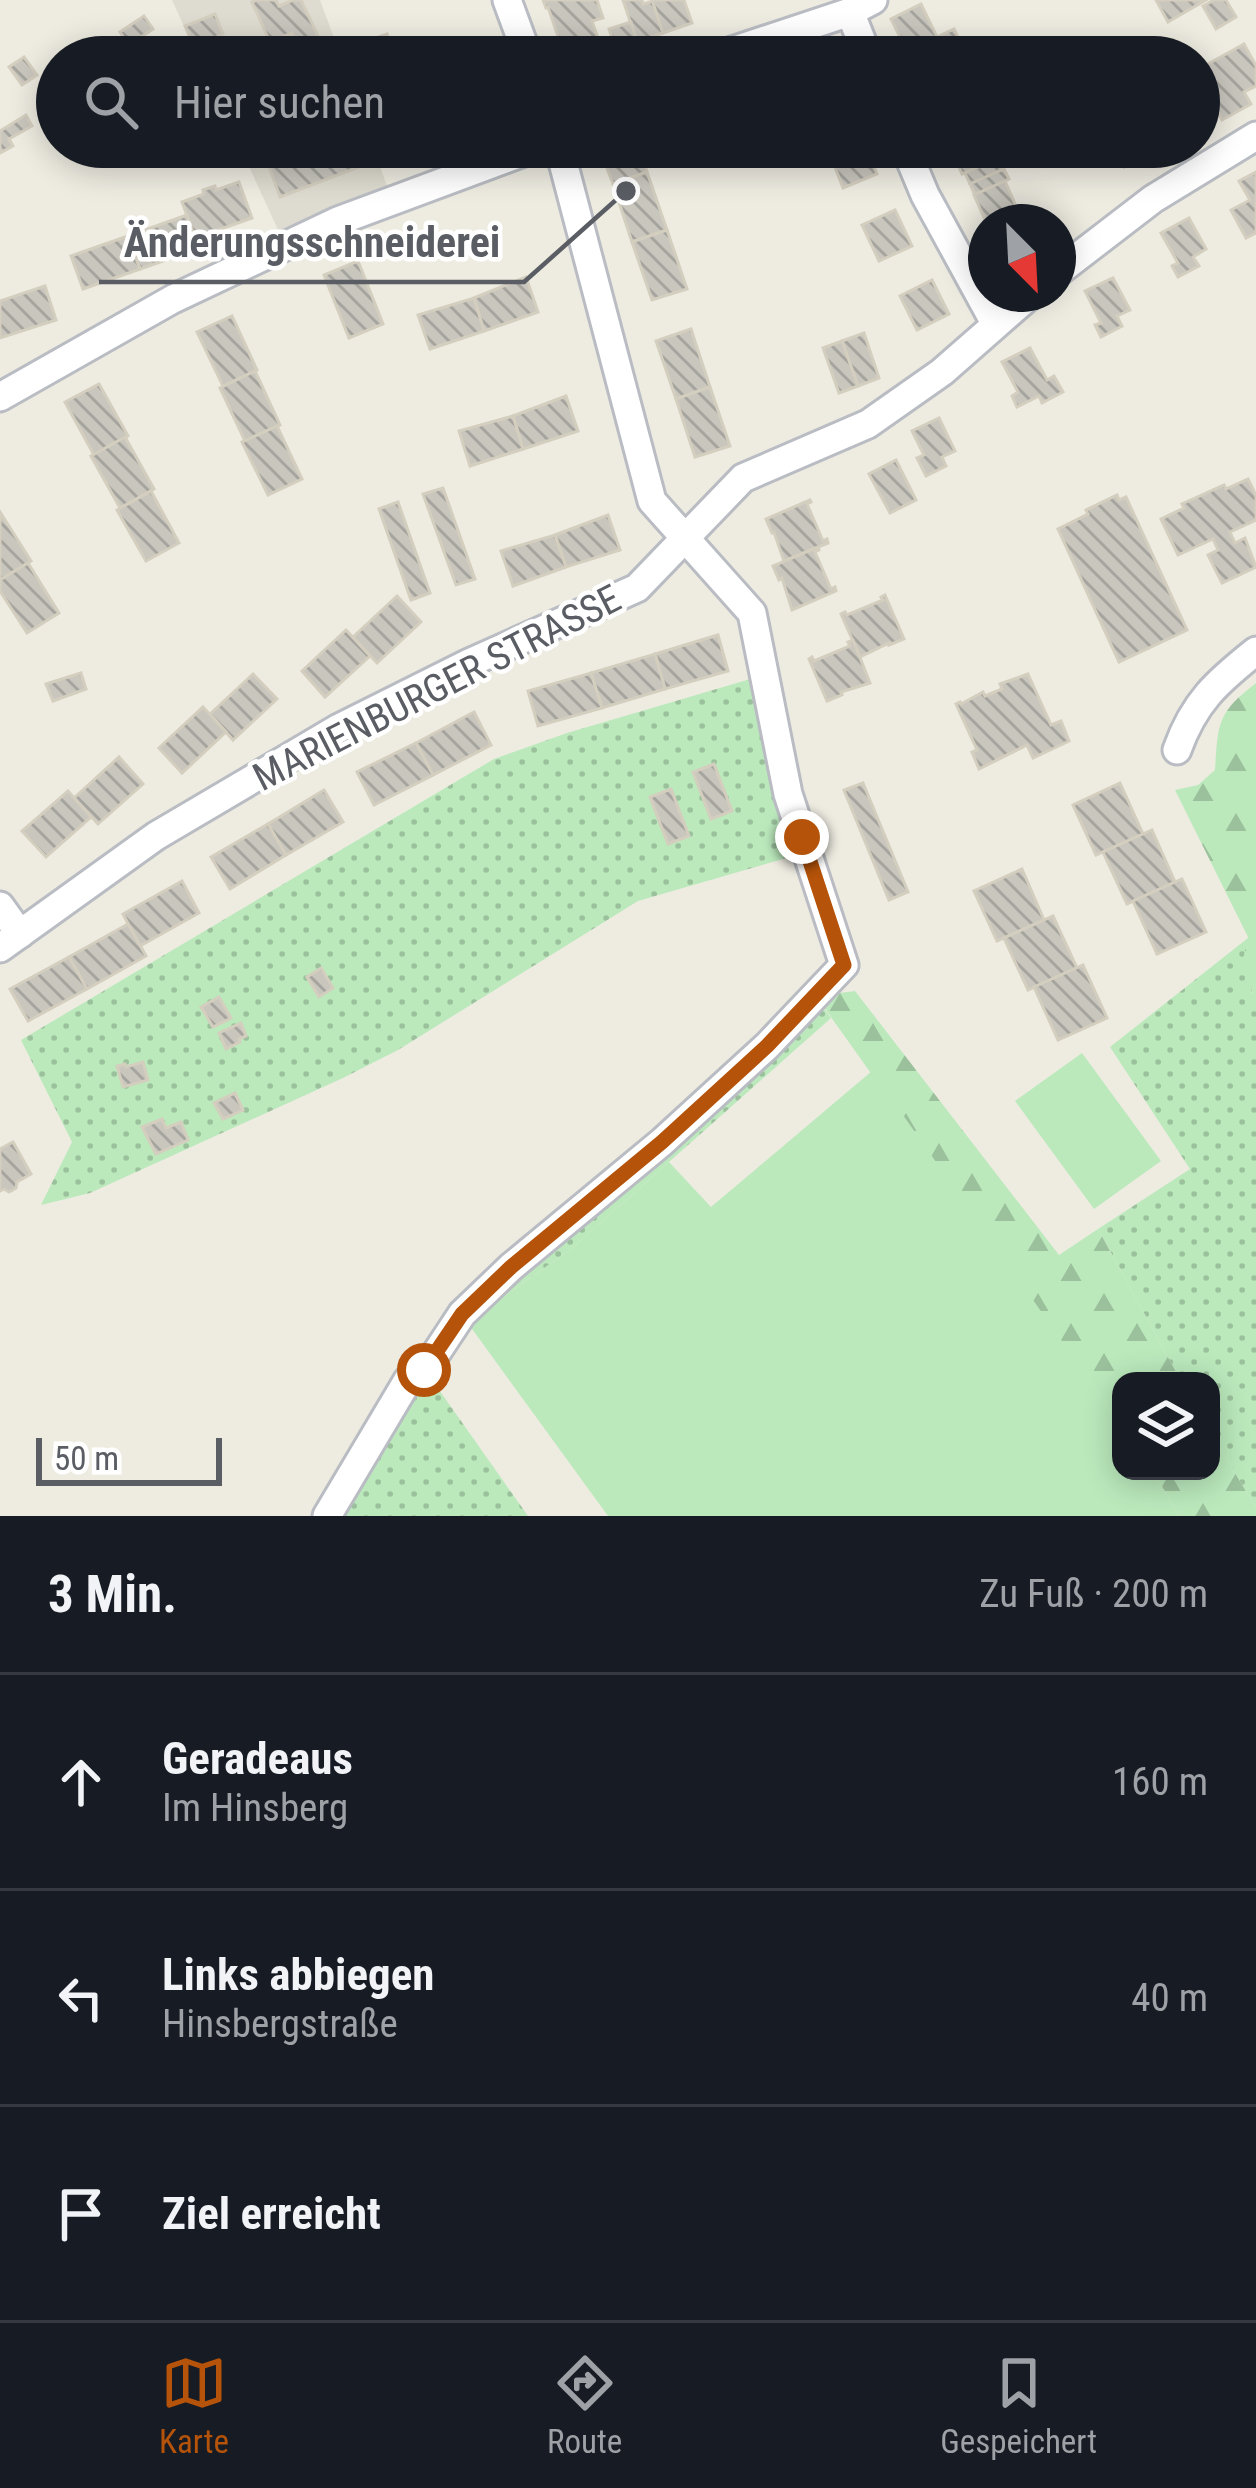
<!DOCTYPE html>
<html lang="de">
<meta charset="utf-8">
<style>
:root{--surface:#171b24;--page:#20242c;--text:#f1f3f6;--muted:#9ea1a6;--line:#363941;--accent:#b45309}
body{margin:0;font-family:"Roboto Condensed",sans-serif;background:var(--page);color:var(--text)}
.controls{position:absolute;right:36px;bottom:36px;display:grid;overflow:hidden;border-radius:24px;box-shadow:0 6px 30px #0003}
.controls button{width:108px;height:108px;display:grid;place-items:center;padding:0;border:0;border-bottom:3px solid var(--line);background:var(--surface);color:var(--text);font:60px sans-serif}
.compass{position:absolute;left:968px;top:204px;width:108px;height:108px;border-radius:50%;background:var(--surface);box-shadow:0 6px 30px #0003;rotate:156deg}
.scale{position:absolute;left:36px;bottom:30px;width:186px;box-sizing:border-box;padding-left:12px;border:6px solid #5a5e64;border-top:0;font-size:33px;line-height:42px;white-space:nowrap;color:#5a5e64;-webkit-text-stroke:9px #fff;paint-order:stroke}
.stop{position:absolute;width:36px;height:36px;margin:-27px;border:9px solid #b45309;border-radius:50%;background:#fff}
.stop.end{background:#b45309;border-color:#fff;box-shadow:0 3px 12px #0008}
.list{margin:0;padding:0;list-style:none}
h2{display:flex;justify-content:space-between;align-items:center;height:156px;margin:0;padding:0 48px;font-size:51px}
h2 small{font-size:39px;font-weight:400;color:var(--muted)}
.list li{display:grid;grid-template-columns:78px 1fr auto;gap:36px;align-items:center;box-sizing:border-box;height:216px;padding:0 48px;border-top:3px solid var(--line)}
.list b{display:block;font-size:45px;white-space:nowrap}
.list p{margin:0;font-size:39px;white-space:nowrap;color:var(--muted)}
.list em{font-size:39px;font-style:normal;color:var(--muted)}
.icon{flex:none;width:66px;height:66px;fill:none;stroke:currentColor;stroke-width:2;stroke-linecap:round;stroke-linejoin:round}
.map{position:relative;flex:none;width:1256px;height:1516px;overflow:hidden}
.search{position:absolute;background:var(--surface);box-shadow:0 6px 30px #0003;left:36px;right:36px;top:36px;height:132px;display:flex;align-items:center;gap:30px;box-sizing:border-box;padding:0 42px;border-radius:66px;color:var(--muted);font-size:45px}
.sheet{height:804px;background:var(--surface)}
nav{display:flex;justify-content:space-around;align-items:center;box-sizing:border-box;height:168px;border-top:3px solid var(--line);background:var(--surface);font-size:33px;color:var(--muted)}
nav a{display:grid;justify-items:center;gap:6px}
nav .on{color:var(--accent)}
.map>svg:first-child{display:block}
</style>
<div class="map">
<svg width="1256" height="1516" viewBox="0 0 1256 1516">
<defs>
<pattern id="green-dots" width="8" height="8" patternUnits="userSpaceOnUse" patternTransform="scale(3)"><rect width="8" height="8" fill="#bbe9bc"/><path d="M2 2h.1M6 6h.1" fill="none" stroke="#9bc09c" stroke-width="1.8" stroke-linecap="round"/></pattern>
<pattern id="forest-firs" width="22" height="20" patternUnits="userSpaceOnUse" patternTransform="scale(3)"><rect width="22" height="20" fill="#bbe9bc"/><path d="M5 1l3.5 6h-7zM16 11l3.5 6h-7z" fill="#9bc09c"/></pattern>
<pattern id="building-back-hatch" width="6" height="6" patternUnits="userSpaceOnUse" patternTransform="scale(3)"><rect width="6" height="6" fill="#c9c6be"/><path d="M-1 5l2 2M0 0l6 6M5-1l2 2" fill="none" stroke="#a6a49e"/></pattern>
</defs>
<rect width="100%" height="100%" fill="#eeece1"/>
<g fill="#dedbd0">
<path d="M172 0H320L341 57H198Z"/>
<path d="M240 147H373L387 186 279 232Z"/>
</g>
<g fill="url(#green-dots)">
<path d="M764 675 807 852 638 901 398 1050 343 1078 90 1193 41 1205 72 1142 21 1040 494 759 567 733Z"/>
<path d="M1248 938 1252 993H1256V1508L1211 1433V1381H1181L1098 1229 1190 1169 1110 1047Z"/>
<path d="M815 996 831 1018 570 1250 467 1322Z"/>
<path d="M425 1370 528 1516H327Z"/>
</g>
<g fill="url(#forest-firs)">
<path d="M1256 683V993L1253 994 1243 959 1248 937 1175 790 1198 785 1215 770C1218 723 1217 713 1256 683Z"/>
<path d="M855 991 1059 1255 1098 1229 1181 1381H1121V1425L816 996Z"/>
<path d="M1211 1433 1256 1508V1516H1179L1153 1471H1211Z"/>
</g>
<g fill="#bbe9bc">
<path d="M1082 1053 1161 1161 1094 1209 1015 1101Z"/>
<path d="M872 1071 1121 1425V1471H1153L1179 1516H608L467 1322 570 1250 669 1162 711 1207Z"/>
</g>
<g fill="url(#building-back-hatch)" stroke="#d4cebf" stroke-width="3">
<path d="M257 0H276L279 6 293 0H301L319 38 298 48 292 33 270 42 252 2Z"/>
<path d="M543 0H597L603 18 592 21 603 53 591 57H565L548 7 546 8Z"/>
<path d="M623 0H642L643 4 653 1 663 33 637 42Z"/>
<path d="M684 0 692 23 663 33 652 0Z"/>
<path d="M1156 0H1206L1168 22Z"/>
<path d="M1214 0H1226L1236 17 1216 29 1203 6Z"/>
<path d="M921 4 937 37 907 51 891 19Z"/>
<path d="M215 14 223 34 194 47 185 26Z"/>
<path d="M144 16 153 29 129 45 120 32Z"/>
<path d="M631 22 637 42 616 49 609 29Z"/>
<path d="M954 29 967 57H909L907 51Z"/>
<path d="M387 34 395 57H354L350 47Z"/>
<path d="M1244 44 1256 66V86L1244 92 1251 104 1222 120 1199 78V69Z"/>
<path d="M24 57 37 75 22 85 9 67Z"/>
<path d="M26 115 32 126 9 139 13 146 0 153V131Z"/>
<path d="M262 147H358L364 165 280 197Z"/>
<path d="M599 147H639L647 172 613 184Z"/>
<path d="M836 147H866L877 174 843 188 830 154 837 150Z"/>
<path d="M950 147H992L997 158 962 174Z"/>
<path d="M1116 147H1140L1145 158 1124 167Z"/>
<path d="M999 158 1004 169 970 184 965 173Z"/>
<path d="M1004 169 1009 179 975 195 970 184Z"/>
<path d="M647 172 667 230 632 242 613 184Z"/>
<path d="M1256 172V233L1246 238 1231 210 1250 200 1239 181Z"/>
<path d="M1005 181 1020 215 1003 222H986L974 195Z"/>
<path d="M239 182 252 218 195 238 182 202 204 194 203 190 215 186 216 190Z"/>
<path d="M895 210 912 246 879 261 862 225Z"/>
<path d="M187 215 198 249 140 269 128 236Z"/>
<path d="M1189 218 1206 249 1193 257 1199 266 1178 277 1172 266 1178 263 1161 233Z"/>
<path d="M667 230 687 289 652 300 632 242Z"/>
<path d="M128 236 140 269 83 289 71 256Z"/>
<path d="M358 261 383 324 349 338 324 275Z"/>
<path d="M526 277 538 312 484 331 474 298Z"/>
<path d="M1113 278 1130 310 1117 316 1122 326 1101 337 1095 325 1101 323 1085 291Z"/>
<path d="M932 280 949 314 917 330 900 296Z"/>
<path d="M45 286 56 320 0 338V301Z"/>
<path d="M474 298 484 331 430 349 418 315Z"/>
<path d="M232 316 257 370 223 386 197 332Z"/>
<path d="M691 329 710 387 676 399 656 341Z"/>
<path d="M864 333 879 378 858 386 842 341Z"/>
<path d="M842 341 858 386 839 393 823 348Z"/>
<path d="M1030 348 1047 380 1054 376 1063 392 1042 403 1039 396 1017 407 1012 396 1018 392 1002 362Z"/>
<path d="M255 371 280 425 245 441 220 388Z"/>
<path d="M99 384 128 436 94 455 65 402Z"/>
<path d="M710 387 730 446 695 457 676 399Z"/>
<path d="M566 396 578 431 523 449 513 416Z"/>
<path d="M513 416 523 449 470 466 459 431Z"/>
<path d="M939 418 955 451 942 457 946 466 926 476 917 458 924 455 912 431Z"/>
<path d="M277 426 302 479 268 495 242 442Z"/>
<path d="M125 437 154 489 120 508 91 456Z"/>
<path d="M896 460 916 500 890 513 869 474Z"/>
<path d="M1248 479 1256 495V520L1230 532 1235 543 1245 538 1256 567 1222 583 1208 555 1218 550 1213 539 1178 555 1161 519 1184 508 1182 504 1224 485 1226 489Z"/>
<path d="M443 488 475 579 456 585 423 494Z"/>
<path d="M151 491 179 543 146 561 117 510Z"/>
<path d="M1117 495 1119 500 1126 497 1187 630 1119 662 1058 529 1088 514 1086 510Z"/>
<path d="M810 500 811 502 807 504 823 541 827 539 828 543 784 561 774 532 772 533 766 519Z"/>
<path d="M398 502 430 593 411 600 379 509Z"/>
<path d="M0 512 31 561 0 580Z"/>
<path d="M608 515 620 550 566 567 555 535Z"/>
<path d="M555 535 566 567 513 586 501 551Z"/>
<path d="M818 547 819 550 815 552 831 589 835 587 836 591 792 610 782 578 779 580 773 566Z"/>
<path d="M28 563 59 613 27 633 0 591V580Z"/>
<path d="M885 595 904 639 889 645V643L860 657 841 614 845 612 847 615 883 600 881 597Z"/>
<path d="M397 596 421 622 377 663 353 637Z"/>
<path d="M346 630 370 656 325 697 302 671Z"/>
<path d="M718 635 728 671 665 689 655 654Z"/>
<path d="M853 640 870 683 841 692 842 695 827 701 809 659 812 657 814 661 850 646 848 642Z"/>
<path d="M655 654 665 689 602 708 591 673Z"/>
<path d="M81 673 86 689 53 701 46 684Z"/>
<path d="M591 673 602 708 538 726 528 691Z"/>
<path d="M253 674 277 699 233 740 210 714Z"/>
<path d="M1028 674 1051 725 1061 721 1069 741 1033 758 1027 745 979 769 972 752 977 750 956 704 960 702 961 704 983 692 985 696 1002 689 1000 684Z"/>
<path d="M203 707 226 732 182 773 159 748Z"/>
<path d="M474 712 491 745 433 775 416 743Z"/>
<path d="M416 743 433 775 374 805 357 772Z"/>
<path d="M119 757 143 784 98 824 74 798Z"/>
<path d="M714 764 732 811 711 819 693 772Z"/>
<path d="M863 783 908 892 889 900 844 790Z"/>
<path d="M1120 783 1143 834 1096 855 1073 805Z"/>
<path d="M671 789 689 836 668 844 650 797Z"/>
<path d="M324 790 343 822 286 855 268 824Z"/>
<path d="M68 791 91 817 46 857 22 831Z"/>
<path d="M268 824 286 855 230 889 211 857Z"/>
<path d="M1152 830 1175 882 1127 904 1103 852Z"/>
<path d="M1022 869 1044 920 997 941 974 891Z"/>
<path d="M1182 879 1206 932 1157 954 1133 901Z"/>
<path d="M182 881 199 913 140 946 123 914Z"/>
<path d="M1053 916 1077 968 1028 990 1004 938Z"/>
<path d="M128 924 146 956 87 989 69 957Z"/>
<path d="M69 957 87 989 28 1021 10 989Z"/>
<path d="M1083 965 1107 1018 1058 1040 1034 987Z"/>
<path d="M321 968 333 988 319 997 307 977Z"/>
<path d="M219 997 231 1018 213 1027 201 1007Z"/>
<path d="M241 1023 246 1036 239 1039 240 1042 226 1049 219 1033Z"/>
<path d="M143 1062 148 1080 123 1087 117 1066 125 1064 126 1067Z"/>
<path d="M235 1093 243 1110 223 1119 214 1103Z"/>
<path d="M162 1119 166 1128 181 1122 188 1140 156 1154 142 1127Z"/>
<path d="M13 1142 31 1174 17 1182 16 1188 9 1192 4 1189 0 1191V1149Z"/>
</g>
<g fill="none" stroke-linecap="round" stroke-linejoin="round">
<defs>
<g id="minor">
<path d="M507 0 528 57"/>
<path d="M850 12 868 57"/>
<path d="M714 57 850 12 873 0"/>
<path d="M905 147 925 195 995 323"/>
<path d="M1058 272 1153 199 1256 136"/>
<path d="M0 397 173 299 338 221 537 147"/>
<path d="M1177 750C1194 702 1217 682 1256 651"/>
<path d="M0 906 20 934"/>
<path d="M0 948 156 836 339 728 469 663 637 588 743 478 868 424 942 372 1031 294"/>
<path d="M327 1516 408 1380 425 1370 462 1314 511 1267 662 1142 767 1046 844 965 788 794 752 613 652 501 559 147"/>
</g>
</defs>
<use href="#minor" stroke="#b9bcc2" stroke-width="33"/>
<use href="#minor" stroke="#fff" stroke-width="27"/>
</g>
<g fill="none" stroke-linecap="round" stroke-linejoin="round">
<path stroke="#b45309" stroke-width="15" d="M424 1370 462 1314 511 1267 662 1142 767 1046 844 965 802 837"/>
</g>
<g text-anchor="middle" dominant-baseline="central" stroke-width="9" stroke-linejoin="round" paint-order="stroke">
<g font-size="39" fill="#5a5e64" stroke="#fff">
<text transform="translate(437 688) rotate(-27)">MARIENBURGER STRASSE</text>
</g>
</g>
<path fill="none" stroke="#5a5e64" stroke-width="4.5" d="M626 191L524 282H99"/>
<circle fill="#5a5e64" stroke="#fff" stroke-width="4.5" cx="626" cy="191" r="12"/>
<g font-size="42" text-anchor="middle" font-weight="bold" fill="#5a5e64" stroke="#fff" stroke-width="9" stroke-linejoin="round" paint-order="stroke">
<text x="312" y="257">Änderungsschneiderei</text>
</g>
</svg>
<div class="controls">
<button><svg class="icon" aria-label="layers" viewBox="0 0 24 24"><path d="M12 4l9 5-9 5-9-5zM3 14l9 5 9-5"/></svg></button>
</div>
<svg class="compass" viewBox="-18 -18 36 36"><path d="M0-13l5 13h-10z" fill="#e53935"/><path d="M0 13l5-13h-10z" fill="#9ea1a6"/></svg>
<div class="scale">50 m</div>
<div class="stop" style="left:424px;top:1370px"></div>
<div class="stop end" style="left:802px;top:837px"></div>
<div class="search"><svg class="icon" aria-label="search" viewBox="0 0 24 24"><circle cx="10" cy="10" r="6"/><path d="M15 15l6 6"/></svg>Hier suchen</div>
</div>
<section class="sheet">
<h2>3 Min.<small>Zu Fuß · 200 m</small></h2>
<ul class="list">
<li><svg class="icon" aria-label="ahead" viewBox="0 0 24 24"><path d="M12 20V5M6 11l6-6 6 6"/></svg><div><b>Geradeaus</b><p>Im Hinsberg</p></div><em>160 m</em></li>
<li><svg class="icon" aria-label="left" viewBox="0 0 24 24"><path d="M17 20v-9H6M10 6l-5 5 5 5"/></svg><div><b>Links abbiegen</b><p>Hinsbergstraße</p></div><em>40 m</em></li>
<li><svg class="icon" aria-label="arrive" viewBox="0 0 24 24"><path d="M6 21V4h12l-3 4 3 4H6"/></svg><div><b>Ziel erreicht</b></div></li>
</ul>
</section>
<nav>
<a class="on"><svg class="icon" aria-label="map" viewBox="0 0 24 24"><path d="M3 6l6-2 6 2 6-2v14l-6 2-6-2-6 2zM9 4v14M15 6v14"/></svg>Karte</a>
<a><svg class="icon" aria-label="directions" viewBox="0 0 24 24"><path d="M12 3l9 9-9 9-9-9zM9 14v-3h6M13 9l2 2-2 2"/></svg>Route</a>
<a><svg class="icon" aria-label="saved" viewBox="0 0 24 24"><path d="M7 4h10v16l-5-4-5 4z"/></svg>Gespeichert</a>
</nav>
